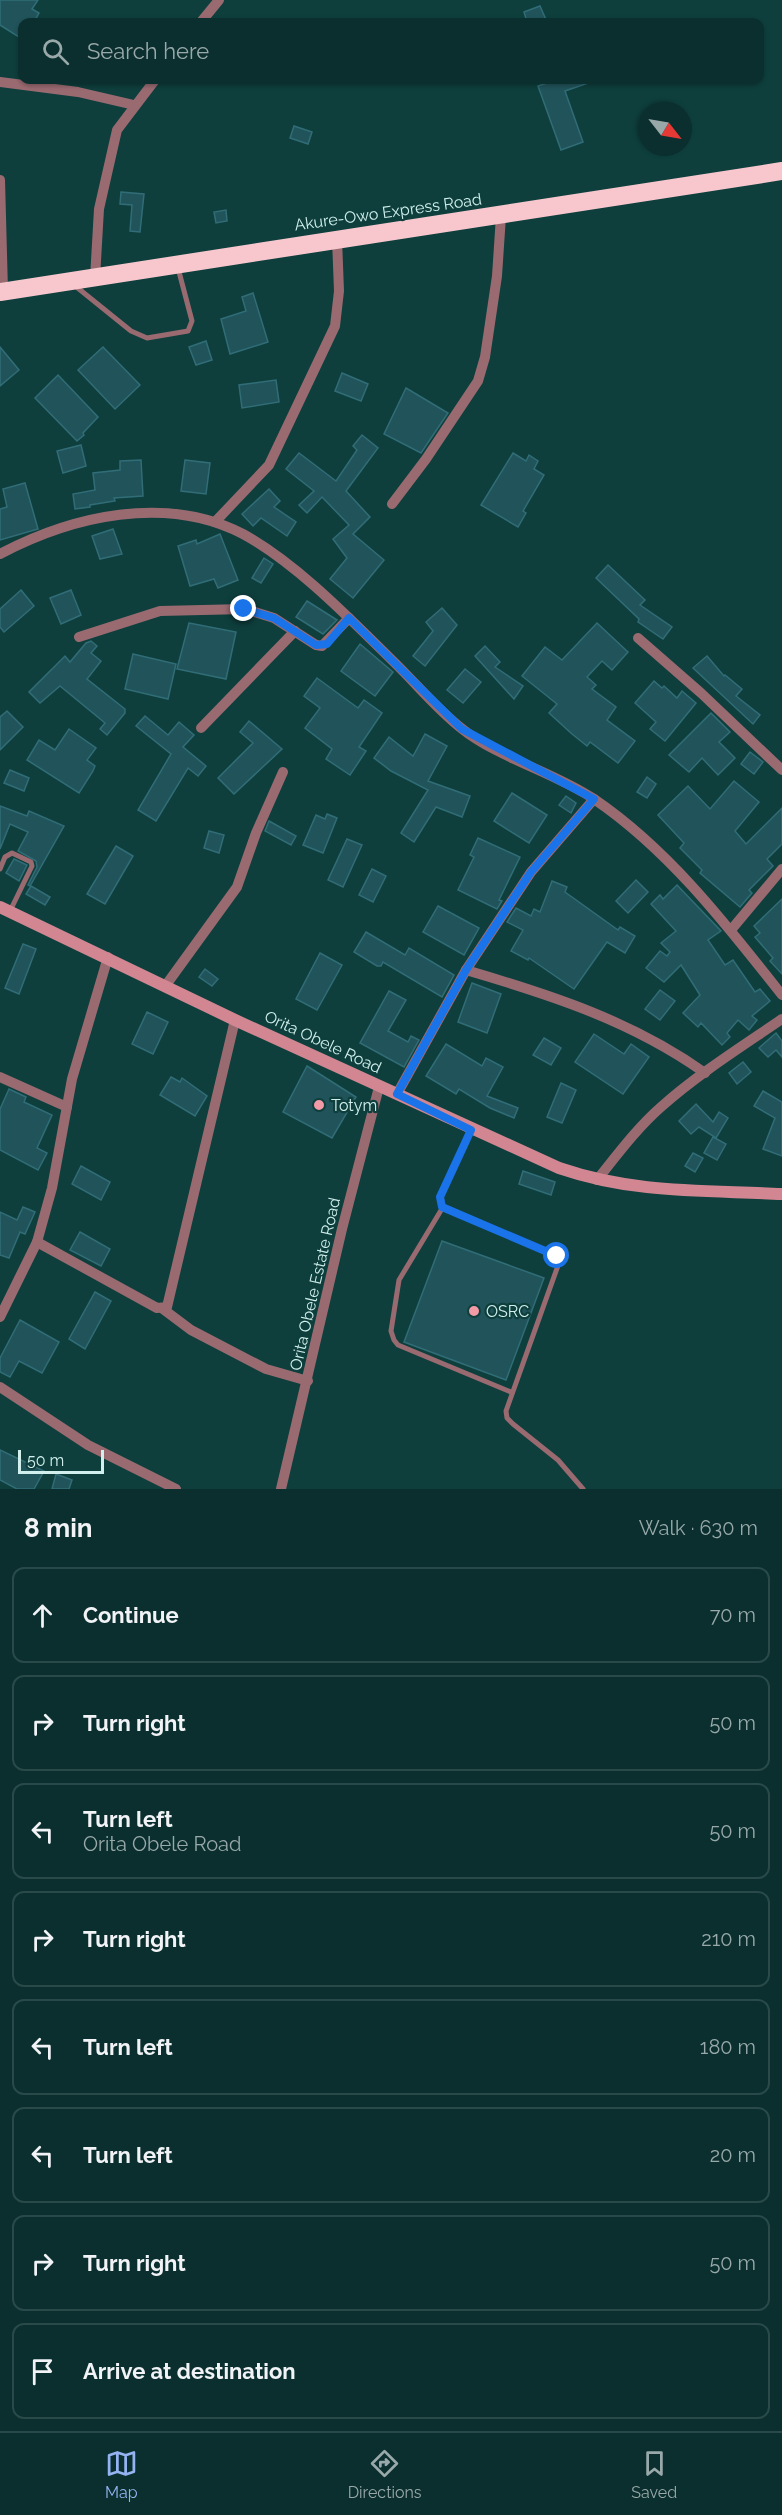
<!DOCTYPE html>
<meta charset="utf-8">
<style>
:root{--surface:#0a2f2e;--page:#183b3a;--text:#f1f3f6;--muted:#99a9aa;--line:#2a4a4a;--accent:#95b2f1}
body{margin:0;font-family:Raleway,sans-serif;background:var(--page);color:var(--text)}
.compass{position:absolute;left:638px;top:102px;width:54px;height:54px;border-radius:50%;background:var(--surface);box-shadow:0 2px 4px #0004;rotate:121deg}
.scale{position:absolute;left:18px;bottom:15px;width:86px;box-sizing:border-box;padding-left:6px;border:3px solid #d1f0ed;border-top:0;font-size:16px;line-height:21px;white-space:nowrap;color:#d1f0ed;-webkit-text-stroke:4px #0e3f3d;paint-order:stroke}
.stop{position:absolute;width:18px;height:18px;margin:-14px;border:4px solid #1a73e8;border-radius:50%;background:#fff}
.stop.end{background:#1a73e8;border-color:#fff;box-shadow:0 2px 6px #0008}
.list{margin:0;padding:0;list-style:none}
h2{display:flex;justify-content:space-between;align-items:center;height:78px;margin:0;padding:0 24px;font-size:26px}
h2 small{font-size:20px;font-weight:400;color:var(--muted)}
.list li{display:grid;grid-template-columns:39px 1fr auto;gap:18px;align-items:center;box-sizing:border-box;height:96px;margin:0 12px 12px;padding:0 12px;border:2px solid var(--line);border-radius:12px}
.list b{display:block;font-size:22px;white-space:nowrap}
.list p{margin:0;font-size:20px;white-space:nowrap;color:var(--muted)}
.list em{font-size:20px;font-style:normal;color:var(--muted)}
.icon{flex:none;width:33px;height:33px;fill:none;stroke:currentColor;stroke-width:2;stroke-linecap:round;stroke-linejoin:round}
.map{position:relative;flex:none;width:782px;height:1489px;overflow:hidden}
.search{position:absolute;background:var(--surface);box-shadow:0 2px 4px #0004;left:18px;right:18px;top:18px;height:66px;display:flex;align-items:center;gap:15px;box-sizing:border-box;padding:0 21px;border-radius:12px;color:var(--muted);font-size:22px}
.sheet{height:942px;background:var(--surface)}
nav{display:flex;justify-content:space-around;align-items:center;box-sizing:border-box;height:84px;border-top:2px solid var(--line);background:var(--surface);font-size:16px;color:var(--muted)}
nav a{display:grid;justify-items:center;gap:3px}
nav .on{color:var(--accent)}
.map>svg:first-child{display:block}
</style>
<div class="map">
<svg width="782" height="1489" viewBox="0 0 782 1489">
<rect width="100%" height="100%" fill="#0e3f3d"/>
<g fill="#21535b" stroke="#316d77" stroke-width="1.5">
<path d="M0 0H38L32 9 39 13 34 22H22V39L0 25Z"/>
<path d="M540 6 547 22H527L524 12Z"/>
<path d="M557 80 594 81 565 91 583 142 561 150 538 86Z"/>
<path d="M294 126 312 132 308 144 290 138Z"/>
<path d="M121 192 144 194 140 232 130 231 132 205 120 204Z"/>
<path d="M226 210 227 221 216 223 214 212Z"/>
<path d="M253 293 268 342 230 354 221 319 246 311 242 297Z"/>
<path d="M206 341 212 360 196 365 189 347Z"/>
<path d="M0 347 19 370 0 386Z"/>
<path d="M103 347 140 385 115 409 78 370Z"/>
<path d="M342 373 368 384 361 401 335 391Z"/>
<path d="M58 375 98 417 83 433 84 435 77 441 35 398Z"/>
<path d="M276 380 279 402 242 408 239 385Z"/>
<path d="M406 388 448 413 421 453 384 434Z"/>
<path d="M362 435 378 448 346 491 370 517 353 534 384 560 353 598 330 579 347 558 333 539 349 525 322 497 307 513 299 505 314 491 286 469 299 453 336 481 357 450 353 446Z"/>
<path d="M81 445 86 466 63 473 57 451Z"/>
<path d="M513 453 526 461 529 455 538 461 534 469 544 475 523 511 526 513 518 527 481 505Z"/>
<path d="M141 460 143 496 114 498 115 501 90 505V507L75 509 73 494 95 490 93 473 120 470V461Z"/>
<path d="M185 460 210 463 206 494 181 491Z"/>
<path d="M25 483 38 529 0 540V509L7 507 3 489Z"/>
<path d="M269 489 280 501 274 507 296 522 287 536 261 518 253 526 242 514Z"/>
<path d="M113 529 122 554 100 559 92 536Z"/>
<path d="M220 534 238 580 218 588 214 579 190 586 178 546 196 540 197 544Z"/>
<path d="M264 558 273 564 261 583 252 578Z"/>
<path d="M608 565 645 600 640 605 672 627 663 639 638 622 639 619 596 578Z"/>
<path d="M21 590 34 606 4 632 0 627V609Z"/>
<path d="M71 590 81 615 61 624 50 598Z"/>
<path d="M307 601 337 620 323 634 296 617Z"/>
<path d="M442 608 457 625 425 666 413 656 433 631 426 622Z"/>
<path d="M189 623 236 632 226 679 177 669Z"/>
<path d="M597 623 628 652 612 670 602 661 587 677 596 685 592 689 616 707 607 720 635 741 618 763 590 742 587 746 572 734 549 713 557 704 522 676 545 647 562 660Z"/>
<path d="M91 641 97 646 91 653 101 661 87 679 125 709V713L107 735 100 729 105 723 60 686 40 703 29 692 65 656 70 662 86 643Z"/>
<path d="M360 644 393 672 375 696 341 671Z"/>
<path d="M485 646 500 662 495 667 523 686 514 699 475 656Z"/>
<path d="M133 654 176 664 168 699 125 689Z"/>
<path d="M707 656 724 676 725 675 742 689 736 696 760 715 753 724 693 668Z"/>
<path d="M465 669 481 682 463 703 447 690Z"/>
<path d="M317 678 358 708 364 700 382 713 359 747 366 751 350 775 326 759 332 749 305 728 320 708 304 696Z"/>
<path d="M654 681 662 688 664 686 677 698 682 691 696 703 665 741 650 729 656 722 635 703Z"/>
<path d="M7 711 23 727 0 750V717Z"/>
<path d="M711 713 730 732 719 742 735 758 718 775 702 758 689 772 669 755Z"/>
<path d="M145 716 168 735 179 722 194 735 183 747 206 766 198 776 188 768 156 821 138 810 171 754 136 726Z"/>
<path d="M249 721 282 749 234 794 218 778 253 743 240 732Z"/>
<path d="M69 729 96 748 87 760 95 766 93 771 79 793 27 760 39 740 55 750Z"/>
<path d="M425 734 447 746 428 781 470 796 462 817 436 807 414 842 401 833 428 790 391 771 374 758 389 737 413 756Z"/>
<path d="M750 752 763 762 754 774 741 764Z"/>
<path d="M10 770 29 778 24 791 4 783Z"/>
<path d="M647 777 656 784 647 798 637 792Z"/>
<path d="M734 781 759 802 735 831 746 844 782 808V844L767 859 773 866 749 890 752 893 740 907 700 873 702 870 680 848 684 843 658 815 688 786 710 809Z"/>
<path d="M512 793 547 815 529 843 494 821Z"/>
<path d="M566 796 576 803 571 813 559 805Z"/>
<path d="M0 806 27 816 29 811 64 826 30 886 28 885 37 867 36 861 18 851 28 832 10 824 0 849Z"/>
<path d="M327 814 337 818 323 853 303 845 316 815 325 819Z"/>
<path d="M269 821 296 836 291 845 265 831Z"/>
<path d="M209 831 224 835 219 853 204 848Z"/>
<path d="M478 838 520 857 499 900 502 901 497 909 458 890 474 857 470 855Z"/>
<path d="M347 839 362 845 343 887 328 880Z"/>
<path d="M116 846 133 856 105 904 87 894Z"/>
<path d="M14 859 27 865 19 881 6 873Z"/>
<path d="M372 869 386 876 373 902 359 895Z"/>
<path d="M636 880 648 892 628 913 616 901Z"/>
<path d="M552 881 567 887 565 892 618 930 620 927 635 936 625 953 607 942 574 989 529 958 528 960 511 951 523 930 507 922 516 908 531 916 534 909 540 912Z"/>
<path d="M677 885 721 931 708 940 725 965 733 960 755 992 760 989 770 1001 752 1016 757 1020 749 1030 738 1020 727 1033 730 1037 722 1045 701 1023 698 1027 683 1013 700 995 681 965 664 982 646 968 660 951 667 956 670 952 661 943 676 931 651 904 660 895 663 899Z"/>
<path d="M31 886 50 897 45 905 26 894Z"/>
<path d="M782 899V974L770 961 773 958 755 937 760 933 754 926Z"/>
<path d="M438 906 479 928 464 955 423 932Z"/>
<path d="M366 932 405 955 409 948 454 975 442 997 383 962 381 966H377L354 952Z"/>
<path d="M23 944 36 949 19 994 5 988Z"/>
<path d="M320 953 342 965 317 1010 296 999Z"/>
<path d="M205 969 218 979 212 986 199 977Z"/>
<path d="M472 983 501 994 487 1033 458 1022Z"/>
<path d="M660 990 675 1001 660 1020 645 1009Z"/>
<path d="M389 991 406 1000 388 1031 408 1042 411 1036 419 1040 404 1067 360 1043Z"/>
<path d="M147 1012 168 1022 153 1054 132 1044Z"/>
<path d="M776 1033 782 1041V1057L776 1050 768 1057 759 1048Z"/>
<path d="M594 1034 624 1054 631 1044 649 1057 623 1094 575 1062Z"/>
<path d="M544 1038 561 1048 551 1065 533 1055Z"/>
<path d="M446 1044 482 1066 486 1058 503 1067 487 1096 518 1108 514 1118 490 1108 459 1089 456 1094 426 1076Z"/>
<path d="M743 1062 751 1072 737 1084 729 1073Z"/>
<path d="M307 1066 356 1097 332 1138 283 1112Z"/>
<path d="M171 1077 180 1082 182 1078 207 1096 195 1116 160 1095Z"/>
<path d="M561 1083 576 1090 562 1123 547 1117Z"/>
<path d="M9 1089 26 1097 24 1102 52 1115 37 1148 47 1153 38 1170 0 1150V1109Z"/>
<path d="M763 1091 782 1102V1156L763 1149 775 1118 754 1106Z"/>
<path d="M696 1104 713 1122 719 1112 728 1118 716 1138 699 1127 691 1134 679 1121Z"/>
<path d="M713 1137 726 1144 717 1160 704 1153Z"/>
<path d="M693 1153 703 1158 695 1172 685 1166Z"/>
<path d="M81 1166 110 1182 101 1200 72 1184Z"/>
<path d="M523 1171 555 1182 551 1195 519 1184Z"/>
<path d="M23 1207 35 1212 25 1234 20 1232 9 1258 0 1255V1212L17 1220Z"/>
<path d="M80 1232 110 1249 101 1266 70 1250Z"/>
<path d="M442 1241 544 1278 506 1380 404 1342Z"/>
<path d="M95 1292 111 1301 85 1349 69 1339Z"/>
<path d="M20 1320 59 1342 42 1373 19 1361 10 1377 0 1372V1358Z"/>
<path d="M0 1450 44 1471 34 1489H17L0 1480Z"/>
<path d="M56 1474 72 1480 69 1489H52Z"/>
</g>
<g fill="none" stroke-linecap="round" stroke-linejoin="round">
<g stroke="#9a6a71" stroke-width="5">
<path d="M74 285 131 331 147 338 188 331 192 321 178 268"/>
<path d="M0 869 5 857 12 853 31 862 32 866 10 911"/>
<path d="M471 1130 440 1197 443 1207 557 1256 560 1260 506 1411 507 1418 513 1424 558 1460 583 1489"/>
<path d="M443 1207 399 1280 391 1331 394 1340 398 1345 511 1392"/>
</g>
<g stroke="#9a6a71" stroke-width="10">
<path d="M201 22 219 0"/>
<path d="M0 82 78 92 134 105"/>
<path d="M0 180 3 291"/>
<path d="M95 278 99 209 117 130 155 80"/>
<path d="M392 504 426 459 478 381 485 357 497 276 501 216"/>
<path d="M215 522 269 465 335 326 339 291 337 239"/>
<path d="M0 554C72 516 166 494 243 534 298 564 353 622 398 666 419 687 438 710 461 728 498 758 554 772 594 799 669 850 726 924 782 995"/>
<path d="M79 637 160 611 245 609 274 618 316 645 322 646 349 618"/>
<path d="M638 638 701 693 782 770"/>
<path d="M201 728 295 631"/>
<path d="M731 930 782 869"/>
<path d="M466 970C551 995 632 1021 705 1073"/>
<path d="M166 985 237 887 256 833 283 772"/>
<path d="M0 1077 67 1107"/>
<path d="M397 1094 466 970 531 872 594 799"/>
<path d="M597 1180C617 1155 637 1128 661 1107 698 1074 741 1047 782 1019"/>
<path d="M37 1242 157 1308 167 1307 235 1020"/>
<path d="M163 1309 191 1330 266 1369 308 1381"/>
<path d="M0 1317 37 1242 52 1188 72 1079 108 957"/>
<path d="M0 1387 88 1445 176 1489"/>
<path d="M281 1489 342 1229 379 1087"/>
</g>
<path stroke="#d18691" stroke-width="12" d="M0 907 235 1020 559 1168C635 1194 704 1190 782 1194"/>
<path stroke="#f7c7cd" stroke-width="18" d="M0 292 782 171"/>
</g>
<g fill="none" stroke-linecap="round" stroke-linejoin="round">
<path stroke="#1a73e8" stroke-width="8" d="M244 609 274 618 316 645 327 644 349 618 462 729 594 799 531 872 466 970 397 1094 471 1130 440 1197 442 1207 557 1256"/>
</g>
<g fill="#f39aa7" stroke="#0e3f3d" stroke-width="2">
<circle cx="319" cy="1105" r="6"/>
<circle cx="474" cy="1311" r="6"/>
</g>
<g text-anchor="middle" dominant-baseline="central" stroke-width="4.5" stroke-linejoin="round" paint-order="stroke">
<g font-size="16" fill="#d1f0ed" stroke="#0e3f3d">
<text transform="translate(388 212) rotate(-8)">Akure-Owo Express Road</text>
<text transform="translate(323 1042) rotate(25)">Orita Obele Road</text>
<text transform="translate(315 1284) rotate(-77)">Orita Obele Estate Road</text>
</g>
<g font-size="16" fill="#d1f0ed" stroke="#0e3f3d" text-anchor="start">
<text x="331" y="1105">Totym</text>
<text x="486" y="1311">OSRC</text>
</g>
</g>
</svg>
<svg class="compass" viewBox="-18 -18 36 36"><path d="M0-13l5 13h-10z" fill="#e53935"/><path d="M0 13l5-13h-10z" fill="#99a9aa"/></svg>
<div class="scale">50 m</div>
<div class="stop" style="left:557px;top:1256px"></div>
<div class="stop end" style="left:244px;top:609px"></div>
<div class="search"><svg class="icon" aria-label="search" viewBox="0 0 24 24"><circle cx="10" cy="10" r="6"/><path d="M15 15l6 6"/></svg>Search here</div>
</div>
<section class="sheet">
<h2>8 min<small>Walk · 630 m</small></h2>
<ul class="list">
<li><svg class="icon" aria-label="ahead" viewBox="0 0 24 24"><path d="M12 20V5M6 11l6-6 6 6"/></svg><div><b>Continue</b></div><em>70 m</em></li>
<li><svg class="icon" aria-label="right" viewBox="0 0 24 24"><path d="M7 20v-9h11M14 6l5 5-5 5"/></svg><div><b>Turn right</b></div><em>50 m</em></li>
<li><svg class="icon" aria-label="left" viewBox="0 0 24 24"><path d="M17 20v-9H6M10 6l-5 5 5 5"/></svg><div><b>Turn left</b><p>Orita Obele Road</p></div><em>50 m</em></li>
<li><svg class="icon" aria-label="right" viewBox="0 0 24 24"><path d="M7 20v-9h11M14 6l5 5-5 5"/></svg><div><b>Turn right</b></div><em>210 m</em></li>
<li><svg class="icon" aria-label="left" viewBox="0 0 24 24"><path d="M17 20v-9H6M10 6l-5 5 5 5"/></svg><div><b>Turn left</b></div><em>180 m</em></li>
<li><svg class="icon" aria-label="left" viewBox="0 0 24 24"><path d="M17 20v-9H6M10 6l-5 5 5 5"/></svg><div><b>Turn left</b></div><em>20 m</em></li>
<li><svg class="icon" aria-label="right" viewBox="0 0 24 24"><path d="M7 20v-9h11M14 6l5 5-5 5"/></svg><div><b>Turn right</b></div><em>50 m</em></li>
<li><svg class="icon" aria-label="arrive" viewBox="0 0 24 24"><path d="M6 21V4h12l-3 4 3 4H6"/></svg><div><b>Arrive at destination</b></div></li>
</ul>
</section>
<nav>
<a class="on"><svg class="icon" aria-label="map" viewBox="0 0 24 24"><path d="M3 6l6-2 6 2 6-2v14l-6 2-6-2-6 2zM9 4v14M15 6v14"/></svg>Map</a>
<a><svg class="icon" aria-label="directions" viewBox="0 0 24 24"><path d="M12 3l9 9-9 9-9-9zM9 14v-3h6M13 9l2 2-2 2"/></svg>Directions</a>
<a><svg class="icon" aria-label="saved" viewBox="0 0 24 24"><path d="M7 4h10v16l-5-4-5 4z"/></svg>Saved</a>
</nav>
